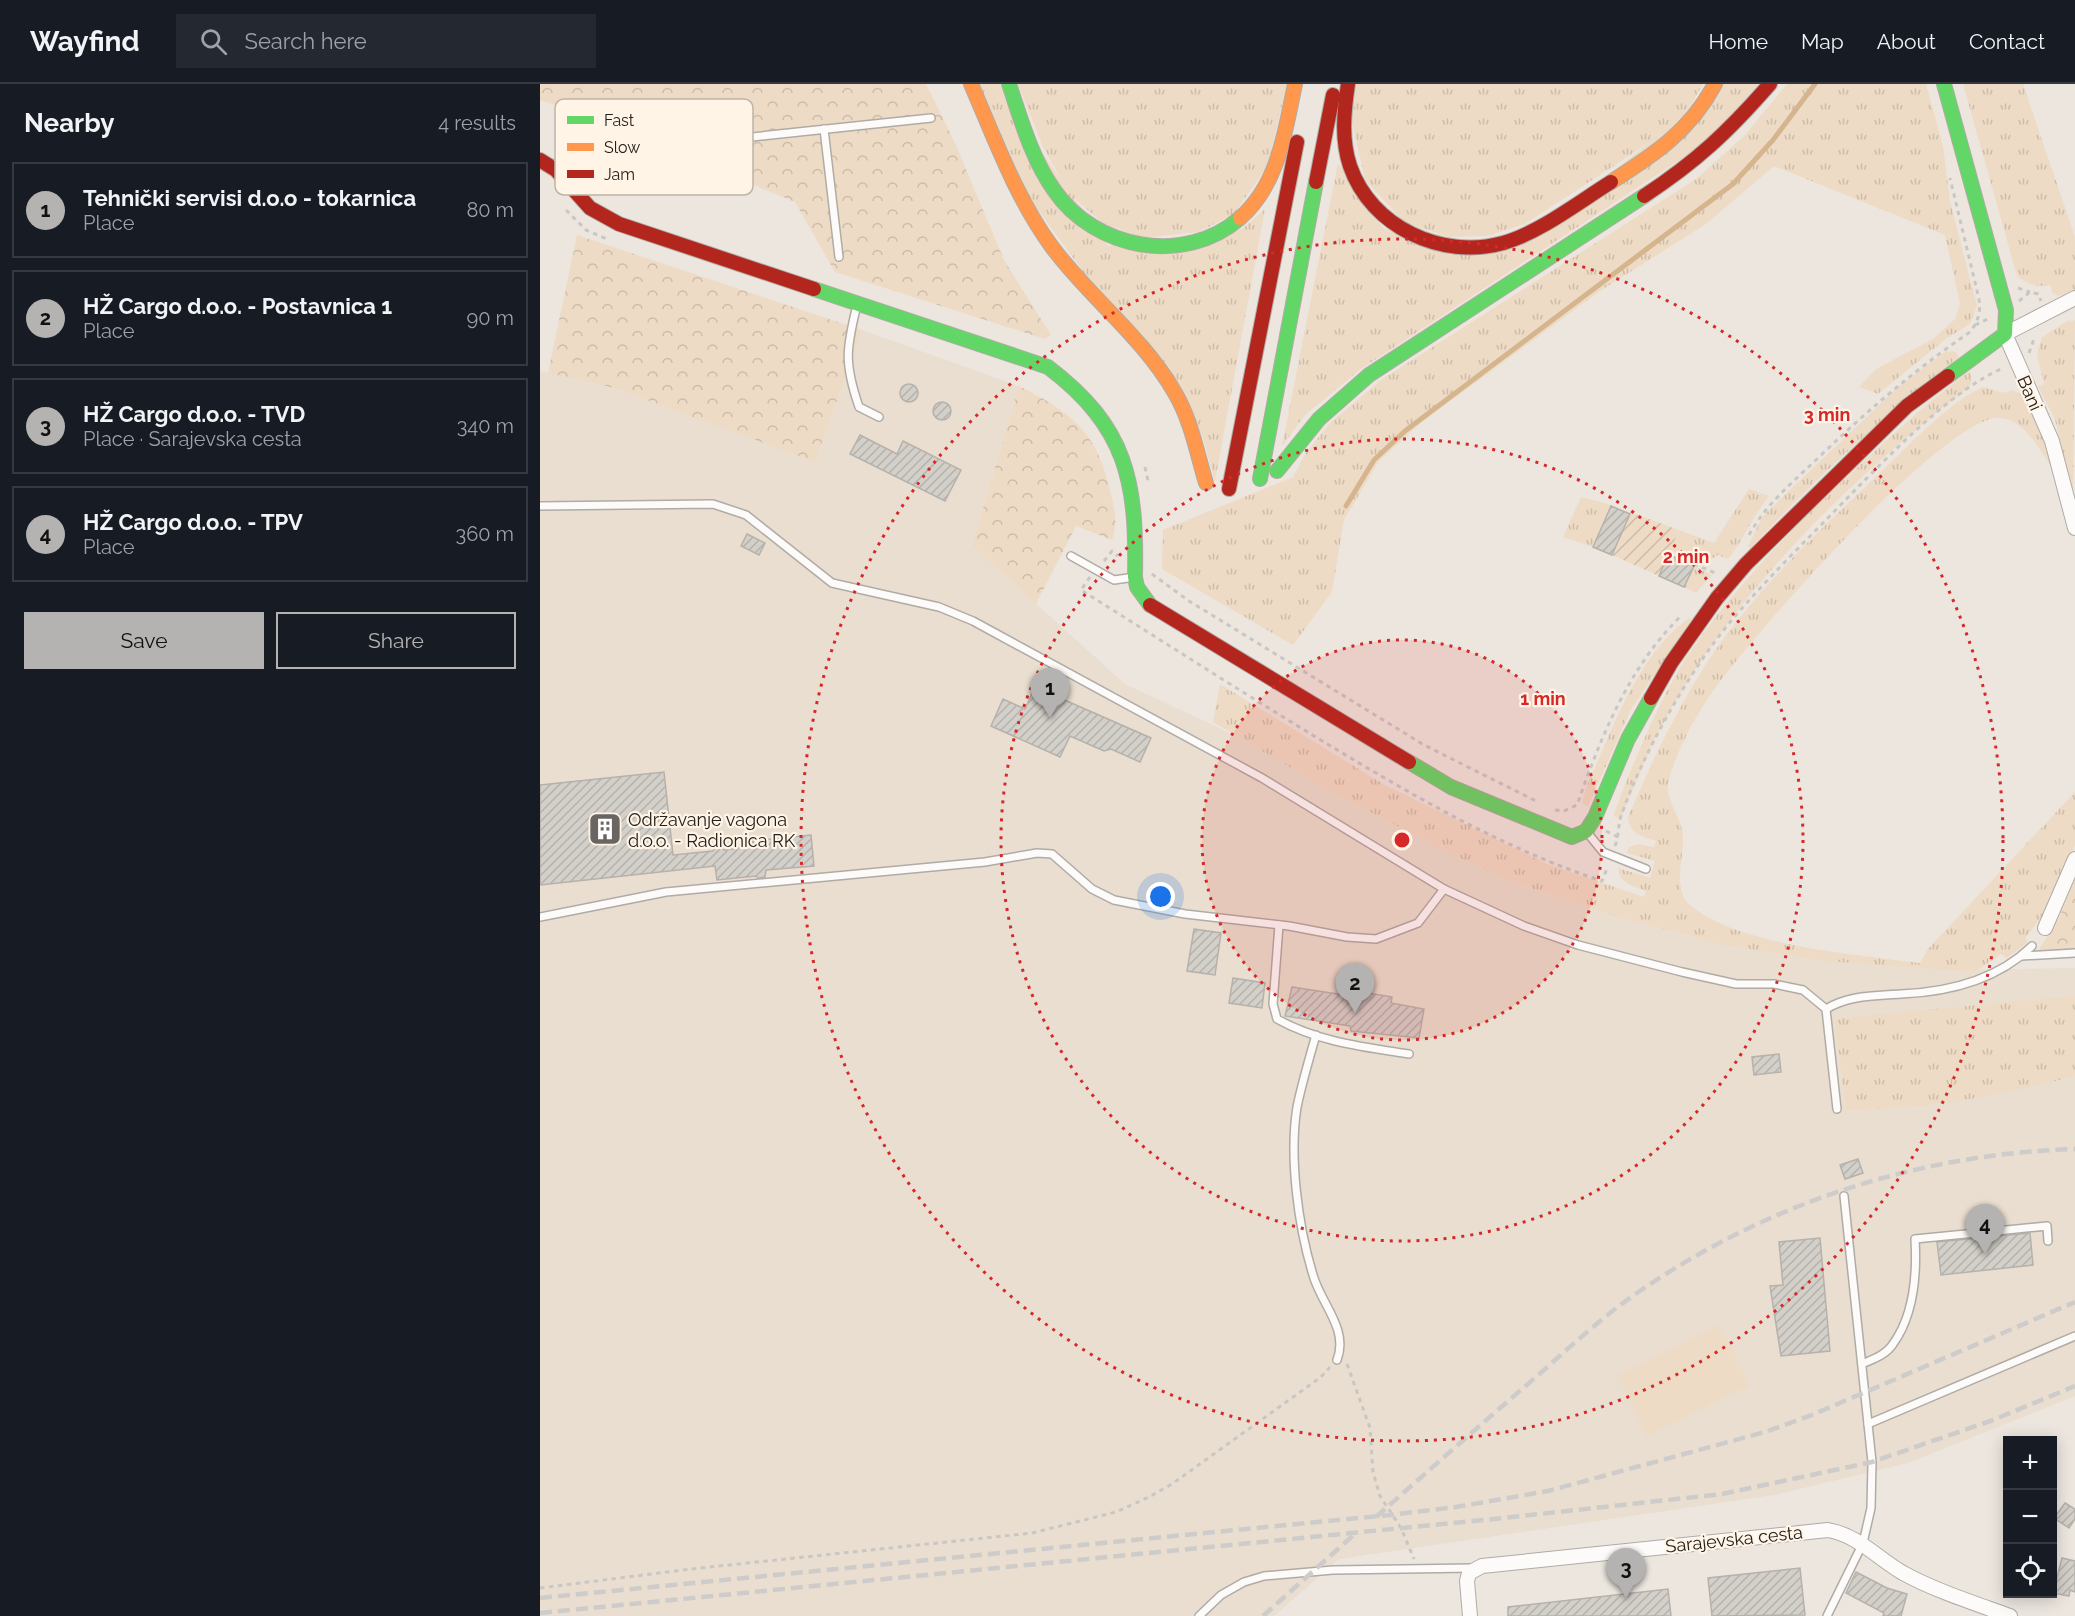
<!DOCTYPE html>
<meta charset="utf-8">
<style>
:root{--surface:#171b24;--page:#242831;--text:#f1f3f6;--muted:#9ea1a6;--line:#363941;--accent:#b4b3b2}
body{margin:0;font-family:Raleway,sans-serif;background:var(--page);color:var(--text)}
.controls{position:absolute;right:18px;bottom:18px;display:grid;overflow:hidden;border-radius:0px;box-shadow:0 3px 15px #0003}
.controls button{width:54px;height:54px;display:grid;place-items:center;padding:0;border:0;border-bottom:2px solid var(--line);background:var(--surface);color:var(--text);font:30px sans-serif}
.you{position:absolute;left:621px;top:813px;width:21px;height:21px;margin:-15px;border:4px solid #fff;border-radius:50%;background:#1a73e8;box-shadow:0 0 0 9px #1a73e833}
.badge{display:grid;place-items:center;width:39px;height:39px;border-radius:50%;background:var(--accent);color:#111;font-size:20px;font-weight:700}
.pin{position:absolute;translate:-50% -50px;filter:drop-shadow(0 2px 3px #0008)}
.pin::after{content:'';position:absolute;top:32px;width:21px;height:18px;background:inherit;clip-path:polygon(0 0,100% 0,50% 100%)}
.list{margin:0;padding:0;list-style:none}
h2{display:flex;justify-content:space-between;align-items:center;height:78px;margin:0;padding:0 24px;font-size:26px}
h2 small{font-size:20px;font-weight:400;color:var(--muted)}
.list li{display:grid;grid-template-columns:39px 1fr auto;gap:18px;align-items:center;box-sizing:border-box;height:96px;margin:0 12px 12px;padding:0 12px;border:2px solid var(--line);border-radius:0px}
.list b{display:block;font-size:22px;white-space:nowrap}
.list p{margin:0;font-size:20px;white-space:nowrap;color:var(--muted)}
.list em{font-size:20px;font-style:normal;color:var(--muted)}
.actions{display:flex;gap:12px;padding:18px 24px}
.actions a{flex:1;padding:14px 0;border:2px solid var(--accent);border-radius:0px;text-align:center;font-size:21px;color:var(--accent)}
.actions .main{background:var(--accent);color:#111}
.icon{flex:none;width:33px;height:33px;fill:none;stroke:currentColor;stroke-width:2;stroke-linecap:round;stroke-linejoin:round}
.map{position:relative;flex:none;width:1535px;height:1532px;overflow:hidden}
header{display:flex;align-items:center;gap:36px;box-sizing:border-box;height:84px;padding:0 30px;background:var(--surface);border-bottom:2px solid var(--line)}
header strong{font-size:28px}
nav{display:flex;gap:33px;margin-inline-start:auto;font-size:21px}
.search{width:420px;height:54px;background:var(--page);display:flex;align-items:center;gap:15px;box-sizing:border-box;padding:0 21px;border-radius:0px;color:var(--muted);font-size:22px}
main{display:flex}
aside{flex:1;background:var(--surface)}
.map>svg:first-child{display:block}
</style>
<header>
<strong>Wayfind</strong>
<div class="search"><svg class="icon" aria-label="search" viewBox="0 0 24 24"><circle cx="10" cy="10" r="6"/><path d="M15 15l6 6"/></svg>Search here</div>
<nav><a>Home</a><a>Map</a><a>About</a><a>Contact</a></nav>
</header>
<main>
<aside>
<h2>Nearby<small>4 results</small></h2>
<ul class="list">
<li><span class="badge">1</span><div><b>Tehnički servisi d.o.o - tokarnica</b><p>Place</p></div><em>80 m</em></li>
<li><span class="badge">2</span><div><b>HŽ Cargo d.o.o. - Postavnica 1</b><p>Place</p></div><em>90 m</em></li>
<li><span class="badge">3</span><div><b>HŽ Cargo d.o.o. - TVD</b><p>Place · Sarajevska cesta</p></div><em>340 m</em></li>
<li><span class="badge">4</span><div><b>HŽ Cargo d.o.o. - TPV</b><p>Place</p></div><em>360 m</em></li>
</ul>
<div class="actions"><a class="main">Save</a><a>Share</a></div>
</aside>
<div class="map">
<svg width="1535" height="1532" viewBox="0 0 1535 1532">
<defs>
<pattern id="grass-tufts" width="24" height="20" patternUnits="userSpaceOnUse" patternTransform="scale(1.5)"><rect width="24" height="20" fill="#eedbc5"/><path d="M3 7l-1-3M5 7V3M7 7l1-3M15 17l-1-3M17 17v-4M19 17l1-3" fill="none" stroke="#ccbca9"/></pattern>
<pattern id="forest-crowns" width="20" height="18" patternUnits="userSpaceOnUse" patternTransform="scale(1.5)"><rect width="20" height="18" fill="#eedbc5"/><path d="M2 6a3 3 0 1 1 6 0M12 15a3 3 0 1 1 6 0" fill="none" stroke="#ccbca9"/></pattern>
<pattern id="garden-furrows" width="10" height="10" patternUnits="userSpaceOnUse" patternTransform="scale(1.5)"><rect width="10" height="10" fill="#eedbc5"/><path d="M-1 1l2-2M0 10L10 0M9 11l2-2" fill="none" stroke="#ccbca9"/></pattern>
<pattern id="building-hatch" width="6" height="6" patternUnits="userSpaceOnUse" patternTransform="scale(1.5)"><rect width="6" height="6" fill="#d3cfc9"/><path d="M-1 1l2-2M0 6l6-6M5 7l2-2" fill="none" stroke="#b5b1ac"/></pattern>
</defs>
<rect width="100%" height="100%" fill="#ece6df"/>
<path fill="#e9decf" d="M322 246 479 302 432 462 585 600 1055 819 1268 869 1425 886 1535 884V1312L1368 1379 1234 1411 799 1475 734 1532H0V287L74 304 275 377Z"/>
<g fill="url(#grass-tufts)">
<path d="M439 0H460L465 16 568 162 702 145 725 125 675 397 662 351 490 115Z"/>
<path d="M478 0H747L728 81 694 130 659 148 601 154 561 138 529 109 503 63Z"/>
<path d="M816 0H1163L1146 29 1124 49 985 140 948 152 909 153 864 138 825 96 812 38Z"/>
<path d="M1183 0H1219L1167 58 821 285 765 331 742 362 798 79 844 145 978 163Z"/>
<path d="M1247 0H1386L1403 62 1410 117 1437 222 1430 240 1407 254 1338 310 1319 303 1336 285 1393 255 1415 235 1420 220 1405 151 1234 82 1166 140 1060 207 882 338 839 377 804 436 792 508 753 561 622 485 623 446 753 393 765 370 791 338 841 296 1156 95 1203 53Z"/>
<path d="M1423 0H1483L1535 153V206L1519 212 1512 209 1511 201C1496 203 1488 201 1477 192Z"/>
<path d="M1529 236 1531 238 1535 236 1533 410 1515 335 1498 303 1504 300 1497 271 1502 253Z"/>
<path d="M1406 267 1416 268 1419 273C1344 330 1275 396 1210 464L1208 462 1223 432 1253 403 1358 303Z"/>
<path d="M1430 287 1432 296 1430 302C1314 392 1195 506 1125 636 1108 666 1096 699 1082 731L1079 734 1073 732C1092 682 1119 615 1148 571 1192 506 1246 451 1303 397 1344 358 1384 320 1430 287Z"/>
<path d="M1443 303 1463 309 1472 306 1481 310 1507 361 1513 385C1499 366 1484 332 1456 334 1399 339 1208 556 1171 610 1154 634 1137 667 1129 695 1123 716 1143 733 1143 754 1144 772 1133 805 1148 819 1194 862 1317 870 1380 879L1388 865 1535 708V761L1509 823 1486 853 1487 859 1467 874 1461 870 1435 888 1286 877 1184 861 1076 832 973 798 907 768 792 708 673 638 680 600 843 700 1007 780 1104 813 1106 807C1093 802 1079 799 1078 784L1110 794 1115 777 1087 769 1089 763 1099 760 1114 763 1116 757C1102 752 1089 750 1088 733 1112 677 1138 622 1172 571 1219 502 1281 445 1342 387 1369 361 1409 318 1443 303Z"/>
<path d="M1209 405 1229 412C1213 432 1204 455 1188 475L1178 471 1164 480 1130 466 1139 446 1174 459Z"/>
<path d="M1041 413 1072 421 1053 463 1023 453Z"/>
<path d="M1154 482 1172 491 1156 509 1144 503Z"/>
<path d="M1149 534 1151 536 1090 627 1048 723 1042 719C1046 701 1055 684 1062 667 1083 619 1106 565 1149 534Z"/>
<path d="M1535 912V992C1463 1011 1380 1027 1306 1025L1295 937 1300 934Z"/>
</g>
<g fill="url(#forest-crowns)">
<path d="M0 0H386L415 59 464 176 511 251 505 255 295 188 255 118 34 27 0 16Z"/>
<path d="M37 151 322 246 275 378 74 304 8 289Z"/>
<path d="M479 302C533 329 558 349 571 410 575 428 578 439 572 456L536 442 496 520 432 462Z"/>
<path d="M1535 794V865L1497 868 1519 834Z"/>
</g>
<path fill="url(#garden-furrows)" d="M1090 428 1139 446 1119 492 1072 471Z"/>
<path fill="#eedbc5" d="M1180 1241 1210 1301 1107 1352 1078 1292Z"/>
<g fill="none" stroke-linecap="round" stroke-linejoin="round">
<path stroke="#d5b58d" stroke-width="5" d="M806 422 834 376 865 347 1193 100 1233 56 1275 0"/>
</g>
<g fill="url(#building-hatch)" stroke="#b6b1ab" stroke-width="1.5">
<circle cx="369" cy="309" r="9"/>
<circle cx="402" cy="327" r="9"/>
<path d="M320 351 357 370 363 357 421 386 405 417 310 370Z"/>
<path d="M1071 422 1090 430 1072 471 1053 463Z"/>
<path d="M207 450 225 459 219 471 201 462Z"/>
<path d="M1128 470 1154 482 1144 503 1119 492Z"/>
<path d="M495 603 611 654 600 678 571 665 564 667 530 652 520 673 451 642 463 615 485 625Z"/>
<path d="M124 688 133 771 173 767 177 760 184 766 213 762 212 757 271 751 274 782 226 786 225 793 218 794 216 792 177 796 175 782 0 801V701Z"/>
<path d="M654 845 681 849 675 891 647 887Z"/>
<path d="M693 894 725 899 722 924 689 919Z"/>
<path d="M752 903 817 913 818 907 852 913 851 919 884 925 879 954 811 947 810 942 745 932Z"/>
<path d="M1239 970 1241 988 1214 991 1212 973Z"/>
<path d="M1318 1075 1323 1089 1305 1095 1300 1081Z"/>
<path d="M1490 1149 1493 1181 1401 1191 1397 1158Z"/>
<path d="M1280 1154 1290 1267 1241 1272 1230 1202 1243 1201 1239 1158Z"/>
<path d="M1525 1419 1535 1425V1435L1529 1444 1514 1434Z"/>
<path d="M1522 1474 1535 1477V1508L1530 1506 1529 1512 1513 1509Z"/>
<path d="M1260 1484 1265 1531 1172 1532 1168 1494Z"/>
<path d="M1316 1488 1347 1504 1367 1510 1361 1532H1343L1344 1529 1306 1509Z"/>
<path d="M1128 1505 1131 1532H968V1523Z"/>
</g>
<g fill="none" stroke-linecap="round" stroke-linejoin="round">
<defs>
<g id="lane">
<path d="M284 45 299 173"/>
<path d="M12 80 60 69 391 34"/>
<path d="M317 221C306 265 304 279 319 323L339 333"/>
<path d="M0 422 173 420 206 431 292 499 399 523 433 537 722 694 904 805 984 842 1038 861 1142 888 1196 900H1234L1263 906 1286 925 1297 1025"/>
<path d="M531 472 574 496 595 493"/>
<path d="M1046 747 1063 768 1106 785"/>
<path d="M0 833 126 808 445 778 497 769 512 770 552 805 574 816 645 830 749 842 807 853 836 855 878 839 904 805"/>
<path d="M739 841 733 920 737 935C778 958 824 963 869 970"/>
<path d="M1481 872 1535 869"/>
<path d="M1286 925C1309 911 1334 912 1361 910 1408 908 1457 896 1492 862"/>
<path d="M776 951C769 975 762 999 757 1023 749 1073 758 1142 773 1191 781 1220 809 1245 797 1276"/>
<path d="M1322 1280C1333 1275 1346 1271 1353 1260 1374 1231 1377 1189 1375 1155L1507 1142 1508 1157"/>
<path d="M1328 1340 1535 1252"/>
<path d="M659 1532 681 1511 704 1498 724 1492 793 1486 933 1484"/>
<path d="M1287 1532 1323 1459 1331 1424 1332 1378 1304 1112"/>
</g>
<g id="street">
<path d="M1535 214 1465 250 1512 357 1535 444"/>
<path d="M1505 844 1535 775"/>
<path d="M930 1532 927 1497 929 1489 942 1482 1288 1446C1319 1452 1336 1473 1363 1489 1396 1507 1434 1519 1470 1532"/>
</g>
<g id="fast">
<path d="M469 0C481 36 492 75 514 106 555 166 645 182 700 134"/>
<path d="M1404 0 1466 226 1465 250 1408 292"/>
<path d="M274 205 508 283C587 343 597 397 595 493L597 503 610 521"/>
<path d="M737 387 779 335 829 291 1104 112"/>
<path d="M720 395 776 98"/>
<path d="M869 678 911 703 1032 753 1046 747 1055 733 1088 655 1111 614"/>
</g>
<g id="slow">
<path d="M431 0C455 55 476 114 512 163 550 214 603 253 635 309 651 336 657 369 666 399"/>
<path d="M1071 98C1115 70 1150 47 1175 0"/>
<path d="M700 134C739 100 745 47 755 0"/>
</g>
<g id="jam">
<path d="M808 0C804 27 801 55 810 82 831 143 902 176 963 159 999 149 1039 118 1071 98"/>
<path d="M0 76 16 86 50 124 79 140 274 205"/>
<path d="M776 98 793 11"/>
<path d="M1104 112C1157 77 1188 48 1230 0"/>
<path d="M689 405 757 58"/>
<path d="M610 521 869 678"/>
<path d="M1111 614 1131 579 1177 514 1206 480 1367 322 1408 292"/>
</g>
</defs>
<use href="#lane" stroke="#b0aba5" stroke-width="10"/>
<use href="#street" stroke="#b0aba5" stroke-width="16"/>
<use href="#fast" stroke="#b0aba5" stroke-width="16"/>
<use href="#slow" stroke="#b0aba5" stroke-width="16"/>
<use href="#jam" stroke="#b0aba5" stroke-width="16"/>
<g stroke="#c9c7c4" stroke-width="3" stroke-dasharray="4.5 4.5" stroke-linecap="butt">
<path d="M48 96 61 80"/>
<path d="M26 126 46 146 69 156"/>
<path d="M1478 204 1490 208"/>
<path d="M1479 217 1490 208 1498 210 1501 217"/>
<path d="M1435 241 1450 234"/>
<path d="M1489 269 1495 252"/>
<path d="M605 383 608 397"/>
<path d="M1209 451C1226 420 1252 399 1277 375 1326 328 1373 287 1430 248 1438 238 1441 228 1439 215L1410 94"/>
<path d="M1129 469 1175 489"/>
<path d="M564 477 572 467 578 472"/>
<path d="M612 490 649 517 884 661 996 717"/>
<path d="M550 493 541 506C624 558 706 611 789 661 877 714 965 765 1062 797L1068 782"/>
<path d="M1015 726 1024 727 1037 721C1061 653 1089 582 1142 531"/>
<path d="M1066 747 1078 753"/>
<path d="M1075 762C1079 751 1078 742 1081 732 1102 671 1149 587 1191 537 1230 491 1274 449 1316 405 1356 365 1411 307 1463 284"/>
<path d="M807 1280 830 1344 833 1388 840 1412 861 1444 874 1475"/>
<path d="M0 1504 151 1485 492 1449 576 1428 609 1413 632 1400 781 1293 790 1283"/>
</g>
<use href="#lane" stroke="#fcfbfa" stroke-width="7"/>
<use href="#street" stroke="#fcfbfa" stroke-width="14"/>
<use href="#fast" stroke="#63d668" stroke-width="14"/>
<use href="#slow" stroke="#ff974d" stroke-width="14"/>
<use href="#jam" stroke="#b3261e" stroke-width="14"/>
<g stroke="#cdccca" stroke-width="4.5" stroke-dasharray="12 6" stroke-linecap="butt">
<path d="M836 1433C887 1388 938 1343 989 1299 1025 1268 1059 1235 1097 1209 1227 1119 1378 1070 1535 1065"/>
<path d="M0 1514 850 1431 916 1423 1008 1407 1225 1348 1272 1331 1535 1218"/>
<path d="M0 1529 954 1435 1182 1410 1332 1378 1453 1336 1535 1302"/>
<path d="M723 1532 817 1448"/>
</g>
</g>
<circle cx="862" cy="756" r="200" fill="#d62828" fill-opacity=".12"/>
<g fill="none" stroke="#d62828" stroke-width="3" stroke-dasharray="3 6">
<circle cx="862" cy="756" r="200"/>
<circle cx="862" cy="756" r="401"/>
<circle cx="862" cy="756" r="601"/>
</g>
<defs>
<symbol id="building-square" viewBox="-11 -11 22 22"><rect x="-9" y="-9" width="18" height="18" rx="4" fill="#6a6560" stroke="#fff4e6"/><path d="M-4-6H4V6H1V3H-1V6H-4ZM-2.5-4.3h1.7v1.8h-1.7ZM.8-4.3h1.7v1.8H.8ZM-2.5-1h1.7V.8h-1.7ZM.8-1h1.7V.8H.8Z" fill="#fff"/></symbol>
</defs>
<g fill-rule="evenodd">
<use href="#building-square" x="46" y="726" width="38" height="38"/>
</g>
<g text-anchor="middle" dominant-baseline="central" stroke-width="4.5" stroke-linejoin="round" paint-order="stroke">
<g font-size="18" fill="#24201b" stroke="#fff4e6">
<text transform="translate(1490 309) rotate(66)">Bani</text>
<text transform="translate(1194 1455) rotate(-6)">Sarajevska cesta</text>
</g>
<g font-size="18" fill="#24201b" stroke="#fff4e6" text-anchor="start">
<text x="88" y="735">Održavanje vagona<tspan x="88" dy="21">d.o.o. - Radionica RK</tspan></text>
</g>
</g>
<rect x="15" y="15" width="198" height="96" rx="9" fill="#fff4e6" stroke="#bdb4a9" stroke-width="1.5"/>
<rect x="27" y="32" width="27" height="8" fill="#63d668"/>
<rect x="27" y="59" width="27" height="8" fill="#ff974d"/>
<rect x="27" y="86" width="27" height="8" fill="#b3261e"/>
<g font-size="16" fill="#24201b">
<text x="64" y="42">Fast</text>
<text x="64" y="69">Slow</text>
<text x="64" y="96">Jam</text>
</g>
<circle cx="862" cy="756" r="9" fill="#d62828" stroke="#fff4e6" stroke-width="3"/>
<g font-size="18" text-anchor="middle" font-weight="bold" fill="#d62828" stroke="#fff4e6" stroke-width="4.5" stroke-linejoin="round" paint-order="stroke">
<text x="1287" y="337">3 min</text>
<text x="1146" y="479">2 min</text>
<text x="1003" y="621">1 min</text>
</g>
</svg>
<div class="controls">
<button>+</button>
<button>−</button>
<button><svg class="icon" aria-label="locate" viewBox="0 0 24 24"><circle cx="12" cy="12" r="6"/><path d="M12 2v4M12 18v4M2 12h4M18 12h4"/></svg></button>
</div>
<div class="you"></div>
<div class="pin badge" style="left:510px;top:634px">1</div>
<div class="pin badge" style="left:815px;top:929px">2</div>
<div class="pin badge" style="left:1086px;top:1514px">3</div>
<div class="pin badge" style="left:1445px;top:1170px">4</div>
</div>
</main>
